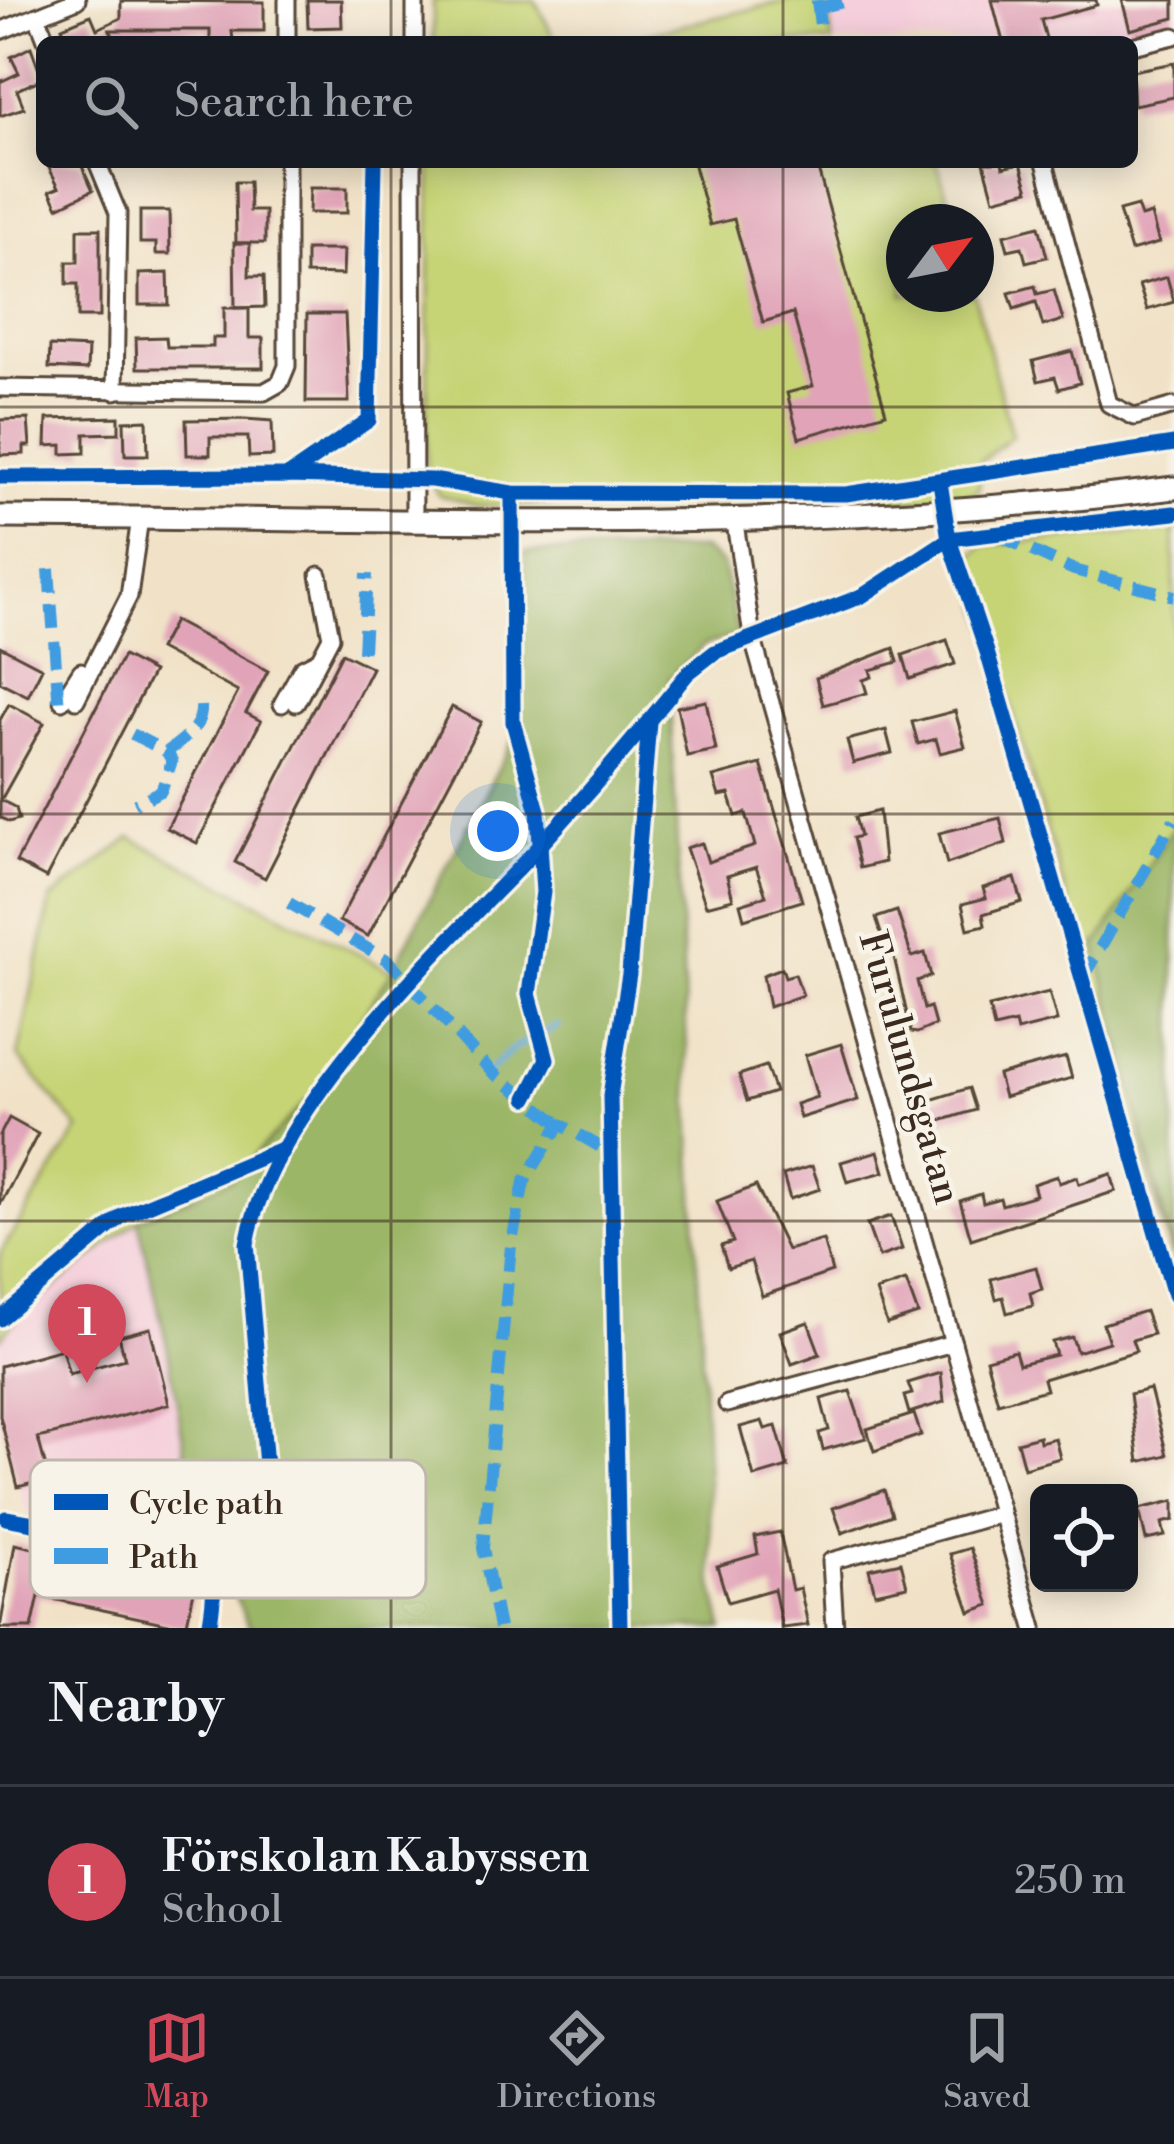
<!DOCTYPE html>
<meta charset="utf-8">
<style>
:root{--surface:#171b24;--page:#20242c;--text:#f1f3f6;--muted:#9ea1a6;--line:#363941;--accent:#d1495b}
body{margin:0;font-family:"Libre Bodoni",serif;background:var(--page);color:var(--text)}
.controls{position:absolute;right:36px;bottom:36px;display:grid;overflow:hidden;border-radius:18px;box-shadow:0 6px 30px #0003}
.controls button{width:108px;height:108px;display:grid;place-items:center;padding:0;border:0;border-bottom:3px solid var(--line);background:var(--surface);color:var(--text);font:60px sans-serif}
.compass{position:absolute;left:886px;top:204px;width:108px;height:108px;border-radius:50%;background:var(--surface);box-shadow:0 6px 30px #0003;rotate:58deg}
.you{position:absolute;left:498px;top:831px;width:42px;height:42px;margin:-30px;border:9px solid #fff;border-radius:50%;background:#1a73e8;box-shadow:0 0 0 18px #1a73e833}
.badge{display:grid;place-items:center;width:78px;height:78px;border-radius:50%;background:var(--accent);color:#fff;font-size:39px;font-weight:700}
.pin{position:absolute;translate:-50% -99px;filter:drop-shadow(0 3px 6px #0008)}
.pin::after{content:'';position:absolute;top:63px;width:42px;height:36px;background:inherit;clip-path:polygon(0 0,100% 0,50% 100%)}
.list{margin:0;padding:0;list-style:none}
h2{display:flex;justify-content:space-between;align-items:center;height:156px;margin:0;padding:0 48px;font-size:51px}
h2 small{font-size:39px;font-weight:400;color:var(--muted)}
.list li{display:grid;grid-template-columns:78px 1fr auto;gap:36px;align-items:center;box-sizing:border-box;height:192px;padding:0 48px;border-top:3px solid var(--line)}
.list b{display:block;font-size:45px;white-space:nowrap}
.list p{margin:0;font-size:39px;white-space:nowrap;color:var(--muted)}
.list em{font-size:39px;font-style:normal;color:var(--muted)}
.icon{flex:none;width:66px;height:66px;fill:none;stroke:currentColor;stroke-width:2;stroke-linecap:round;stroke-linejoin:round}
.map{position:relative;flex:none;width:1174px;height:1628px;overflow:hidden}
.search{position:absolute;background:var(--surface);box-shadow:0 6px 30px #0003;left:36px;right:36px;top:36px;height:132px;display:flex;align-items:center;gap:30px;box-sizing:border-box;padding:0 42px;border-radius:18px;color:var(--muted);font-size:45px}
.sheet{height:348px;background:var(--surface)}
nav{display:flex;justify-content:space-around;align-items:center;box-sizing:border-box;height:168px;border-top:3px solid var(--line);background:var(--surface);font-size:33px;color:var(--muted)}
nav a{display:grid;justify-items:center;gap:6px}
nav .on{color:var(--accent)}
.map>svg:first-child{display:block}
</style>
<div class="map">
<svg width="1174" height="1628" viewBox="0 0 1174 1628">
<rect width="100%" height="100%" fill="#f7f3e8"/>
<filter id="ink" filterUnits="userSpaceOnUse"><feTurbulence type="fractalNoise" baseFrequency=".00833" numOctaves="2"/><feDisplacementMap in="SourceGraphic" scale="24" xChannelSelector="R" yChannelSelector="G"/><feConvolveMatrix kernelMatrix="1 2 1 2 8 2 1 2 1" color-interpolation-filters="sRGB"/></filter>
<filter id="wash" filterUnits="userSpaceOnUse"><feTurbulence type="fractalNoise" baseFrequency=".004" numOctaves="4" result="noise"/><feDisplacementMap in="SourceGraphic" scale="48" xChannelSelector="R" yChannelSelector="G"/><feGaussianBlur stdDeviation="2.7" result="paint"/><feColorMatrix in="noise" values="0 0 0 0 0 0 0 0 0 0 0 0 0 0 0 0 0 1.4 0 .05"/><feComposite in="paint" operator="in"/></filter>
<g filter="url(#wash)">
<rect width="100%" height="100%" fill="#f1e2c7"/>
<g fill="#f5cfdb">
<path d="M828 0H1174V27L1116 42H832Z"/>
<path d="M138 1220 168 1350 195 1511 106 1530 27 1512 0 1416V1339L19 1316Z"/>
</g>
<g fill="#c6d476" stroke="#807f4a" stroke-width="3">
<path d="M433 0H535L556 42H433Z"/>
<path d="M790 0H828L832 42H612Z"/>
<path d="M431 162H937L954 222H904V294H974L1012 436 980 462 979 489 957 500 476 506 439 495 426 470Z"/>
<path d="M1174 529V827L1096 946 1174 1266 973 576V555L984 545Z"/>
<path d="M131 838 392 971 314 1093 231 1180 138 1220 19 1316 0 1339V1253L79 1129 18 1056 51 899Z"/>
</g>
<g fill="#9cb667" stroke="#6c7042" stroke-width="3">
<path d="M703 549 722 564 738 635 704 645 669 679 713 1585 723 1628H250L195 1511 168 1350 138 1220 231 1180 314 1093 392 971 519 729 525 552Z"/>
<path d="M1174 827V1254L1096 946Z"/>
</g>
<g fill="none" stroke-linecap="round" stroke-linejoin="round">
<path stroke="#69acde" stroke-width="6" d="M485 1075 514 1048 558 1026"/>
</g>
<g id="blocks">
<g fill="#e1a3b8">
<path d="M307 0H341L342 27 308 28Z"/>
<path d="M992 0H1096L1097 5 1041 20 1047 42H1003Z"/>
<path d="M1122 0H1174V18L1130 30Z"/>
<path d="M121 1 264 2V31H232L233 42H210V30H110L116 42H67L62 27 91 15 97 29 121 18Z"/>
<path d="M31 47 42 79 17 90 24 108 0 116V82L19 73 11 57Z"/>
<path d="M1174 63V97L1134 105 1132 71Z"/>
<path d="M46 162H80L93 190 58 207 50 191 59 187Z"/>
<path d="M693 162H816L886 413 799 438 787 393 813 386 793 313 763 322 734 219 710 225Z"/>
<path d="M984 162H1002L1003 167 1021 163 1029 190 994 199Z"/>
<path d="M235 182H249L250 211H265V243H236Z"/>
<path d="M310 188H347V213H309Z"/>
<path d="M1137 206 1141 217 1151 214 1159 243 1131 251 1119 211Z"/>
<path d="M140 211H169L170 254H156V243H140Z"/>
<path d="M1039 226 1047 257 1026 262 1022 247 1008 250 1004 235Z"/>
<path d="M78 229H100V317H78V284H67V262H78Z"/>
<path d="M234 243H250L249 276H264L265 307 235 308Z"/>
<path d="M306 250H344L343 275 306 274Z"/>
<path d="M168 273 169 305H139V274Z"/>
<path d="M1167 277 1174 302 1147 310 1139 285Z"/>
<path d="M1035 286 1037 294 1054 290 1063 320 1043 326 1036 302 1014 309 1009 293Z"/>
<path d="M224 308H249V338H263V368H137L136 338 166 337 167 347H213V338H224Z"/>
<path d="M307 314H345L349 402H306Z"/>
<path d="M50 346 88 348 87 370 49 368Z"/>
<path d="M1072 351 1080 383 1059 389 1055 377 1038 381 1033 361Z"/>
<path d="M119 417V433L85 434V453L62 454V445L46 446 47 419Z"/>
<path d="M28 419 30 446H24V454L0 455V420Z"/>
<path d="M245 419 272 421 273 456 249 457 248 437H210V455H187L186 420Z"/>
<path d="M147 420 148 455H125L124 421Z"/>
<path d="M174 621 268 671 246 713 261 721 197 843 167 828 238 692 159 649Z"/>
<path d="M947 640 955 664 910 679 903 655Z"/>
<path d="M0 646 42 668 28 696 0 682Z"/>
<path d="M894 648 898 662 870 670 872 677 863 680 867 693 823 705 816 678Z"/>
<path d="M342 653 372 668 265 878 235 862Z"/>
<path d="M123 656 153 672 46 878 16 862Z"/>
<path d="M706 701 716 750 687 756 677 707Z"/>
<path d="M9 704 44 723 1 800 16 808 19 819 9 822 0 817V720Z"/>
<path d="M452 707 481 722 368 936 339 921Z"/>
<path d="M955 711 965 747 940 753 936 739 918 744 912 722Z"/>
<path d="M886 730 892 753 853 763 847 740Z"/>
<path d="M761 764 802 901 744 919 740 904 766 896 756 867 727 876 733 899 706 906 686 848 702 843 708 862 755 846 746 813 736 816 729 794 719 796 713 777Z"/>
<path d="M879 811 884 862 860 868 853 838 860 836 855 817Z"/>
<path d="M1000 818 1006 843 947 864 939 833Z"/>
<path d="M1015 878 1022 902 983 914 985 925 968 929 962 904 986 898 983 888Z"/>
<path d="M897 911 912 957 925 953 931 976 917 981 924 1009 930 1007 935 1025 917 1033 911 1032 891 944 885 946 876 918Z"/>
<path d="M782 968 785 977 795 974 803 995 769 1007 763 975Z"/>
<path d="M1049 992 1057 1021 1017 1031 1015 1023 994 1028 989 1007Z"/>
<path d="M841 1044 858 1100 800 1118 796 1104 817 1097 805 1055Z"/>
<path d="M1066 1057 1072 1078 1004 1097 998 1075Z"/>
<path d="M766 1066 775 1092 747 1101 739 1075Z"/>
<path d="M969 1088 976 1110 930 1124 924 1102Z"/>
<path d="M9 1118 38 1134 0 1205V1135Z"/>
<path d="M878 1151 884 1172 847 1182 841 1162Z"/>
<path d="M812 1166 820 1189 790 1199 783 1175Z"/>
<path d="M1111 1174 1116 1191 971 1239 960 1201 981 1194 983 1203 1000 1198 1002 1205 1036 1195 1033 1184 1057 1176 1059 1183 1077 1177 1079 1184Z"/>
<path d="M756 1186 787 1250 823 1240 832 1272 762 1296 751 1261 728 1268 721 1246 733 1242 717 1201Z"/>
<path d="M891 1216 902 1249 879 1257 867 1224Z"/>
<path d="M1036 1267 1042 1289 1030 1293 1033 1306 1007 1313 1003 1297 996 1299 991 1279Z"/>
<path d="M906 1281 918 1314 887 1324 876 1291Z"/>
<path d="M1145 1311 1153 1334 1132 1340 1136 1351 1043 1379 1046 1390 998 1403 986 1359 1015 1351 1019 1364 1056 1355 1052 1342 1072 1337 1077 1352 1109 1342 1103 1324Z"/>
<path d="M808 1322 820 1354 792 1364 780 1332Z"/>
<path d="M150 1328 169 1404 38 1438 49 1479 18 1487 0 1416V1366L62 1349 69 1374 125 1359 119 1336Z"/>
<path d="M941 1373 944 1402 909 1413 904 1396 912 1394 908 1383Z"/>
<path d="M1150 1389 1167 1455 1139 1462 1130 1394Z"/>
<path d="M850 1391 866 1438 823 1450 819 1433 829 1430 821 1399Z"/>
<path d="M914 1414 921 1435 874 1451 867 1429Z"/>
<path d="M762 1421 765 1429 776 1426 788 1467 754 1477 740 1427Z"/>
<path d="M1039 1436 1040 1442 1055 1438 1060 1458 1024 1468 1017 1442Z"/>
<path d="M884 1490 892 1515 842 1533 833 1508Z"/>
<path d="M1174 1501V1520L1162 1523 1165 1536 1146 1540 1139 1509Z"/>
<path d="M780 1532 792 1590 800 1588 808 1625 782 1628 774 1589 728 1602 717 1566 758 1554 755 1537Z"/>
<path d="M44 1543 197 1577 186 1628 39 1596 32 1628H0L15 1544 42 1550Z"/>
<path d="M970 1548 990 1605 970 1612 950 1554Z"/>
<path d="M901 1562 907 1586 875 1593 869 1569Z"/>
</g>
</g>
</g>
<g filter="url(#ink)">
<use href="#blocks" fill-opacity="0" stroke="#564637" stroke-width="3"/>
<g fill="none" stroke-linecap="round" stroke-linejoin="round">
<defs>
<g id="street">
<path d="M37 16 47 42"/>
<path d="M0 31 77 0"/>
<path d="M287 42V0"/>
<path d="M415 42V0"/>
<path d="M1132 46 1174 36"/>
<path d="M97 162 118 213 115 391"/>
<path d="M413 162 414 521"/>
<path d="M1045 162 1109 404 1135 417 1174 406"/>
<path d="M0 388 264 392 280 383 287 366V162"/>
<path d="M735 523 752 636 1034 1628"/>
<path d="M76 700 129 596 140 518"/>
<path d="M62 701 81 671"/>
<path d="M296 703 331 637 319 575"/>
<path d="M282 704 302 668 318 660"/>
<path d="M727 1404 953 1343"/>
<path d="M835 1628 831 1561 1001 1514"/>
</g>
<path id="secondary" d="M0 517C392 518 784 538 1174 488"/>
</defs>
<use href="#street" stroke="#564637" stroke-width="21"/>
<use href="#secondary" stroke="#564637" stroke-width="27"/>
<use href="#street" stroke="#fff" stroke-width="15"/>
<use href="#secondary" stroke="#fff" stroke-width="21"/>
<g stroke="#3f9ce0" stroke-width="12" stroke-dasharray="24 12" stroke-linecap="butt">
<path d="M817 0 822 42"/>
<path d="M819 8 851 0"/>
<path d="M999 536 1074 570 1174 596"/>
<path d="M49 569 59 709"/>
<path d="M363 652 367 574"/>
<path d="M132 734 167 752 172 761 161 791 135 804"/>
<path d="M167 752C188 736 208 723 199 695"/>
<path d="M289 903 389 961 492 1072 560 1124"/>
<path d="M1082 979 1174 820"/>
<path d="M499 1628 483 1548 511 1246 524 1182 560 1124 611 1153"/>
</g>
<defs>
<g id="cycleway">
<path d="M288 476 369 420 375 162"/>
<path d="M0 477 288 476 432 480 512 493 846 494 1174 444"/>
<path d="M940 482 949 539 987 652 1174 1295"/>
<path d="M512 493 513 722 538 811 543 892 529 994 547 1059 527 1098"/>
<path d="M0 1319 122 1216 279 1150"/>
<path d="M6 1518 104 1536 176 1522"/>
<path d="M209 1628C219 1574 213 1561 176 1522L260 1498 267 1477 247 1244C271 1107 442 949 538 848 590 792 640 732 688 673L715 652 862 596 949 539 1174 513"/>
<path d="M620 1628 610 1096 629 974 649 722"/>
</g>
</defs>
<use href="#cycleway" stroke="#f7f3e8" stroke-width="22"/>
<use href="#cycleway" stroke="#0057b8" stroke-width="15"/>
</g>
</g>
<path fill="none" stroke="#3b2a1e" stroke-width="3" stroke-opacity="0.55" d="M391 0V42M783 0V42M391 162V1628M783 162V1628M0 407H1174M0 814H1174M0 1221H1174"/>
<g text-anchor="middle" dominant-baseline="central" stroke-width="9" stroke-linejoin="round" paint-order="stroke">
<g font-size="39" fill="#3b2a1e" stroke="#f7f3e8">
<text transform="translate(909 1068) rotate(74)">Furulundsgatan</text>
</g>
</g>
<rect x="30" y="1460" width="396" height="138" rx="18" fill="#f7f3e8" stroke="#bfb7ab" stroke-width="3"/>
<rect x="54" y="1494" width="54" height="16" fill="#0057b8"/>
<rect x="54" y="1548" width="54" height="16" fill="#3f9ce0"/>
<g font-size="33" fill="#3b2a1e">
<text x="129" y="1514">Cycle path</text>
<text x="129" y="1568">Path</text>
</g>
</svg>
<div class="controls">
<button><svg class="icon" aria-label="locate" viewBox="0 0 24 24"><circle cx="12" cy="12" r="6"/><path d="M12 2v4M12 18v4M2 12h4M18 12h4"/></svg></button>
</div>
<svg class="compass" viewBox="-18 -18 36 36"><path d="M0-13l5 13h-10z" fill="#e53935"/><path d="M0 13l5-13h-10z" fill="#9ea1a6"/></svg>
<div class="you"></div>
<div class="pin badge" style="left:87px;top:1383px">1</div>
<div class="search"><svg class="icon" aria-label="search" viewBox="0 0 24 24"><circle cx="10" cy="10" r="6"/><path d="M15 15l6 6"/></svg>Search here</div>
</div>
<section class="sheet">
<h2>Nearby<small></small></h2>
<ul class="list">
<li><span class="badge">1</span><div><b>Förskolan Kabyssen</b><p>School</p></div><em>250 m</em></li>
</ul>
</section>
<nav>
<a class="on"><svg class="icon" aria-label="map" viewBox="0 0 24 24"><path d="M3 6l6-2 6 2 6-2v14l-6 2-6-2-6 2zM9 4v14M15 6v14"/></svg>Map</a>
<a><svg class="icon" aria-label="directions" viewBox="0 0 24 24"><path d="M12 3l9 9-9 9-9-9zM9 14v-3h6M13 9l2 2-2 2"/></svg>Directions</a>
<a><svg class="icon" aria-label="saved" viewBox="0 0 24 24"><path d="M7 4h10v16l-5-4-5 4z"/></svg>Saved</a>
</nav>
